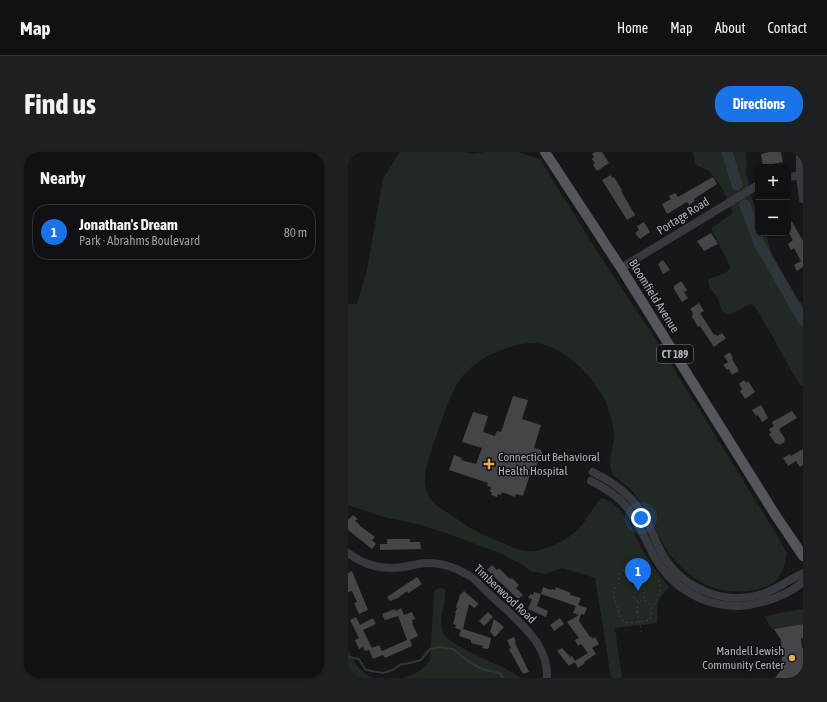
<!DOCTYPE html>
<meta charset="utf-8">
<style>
:root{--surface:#111113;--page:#1e1f21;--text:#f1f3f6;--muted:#9c9da0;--line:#303133;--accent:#1a73e8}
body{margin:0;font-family:"Asap Condensed",sans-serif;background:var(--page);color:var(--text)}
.controls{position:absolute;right:12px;top:12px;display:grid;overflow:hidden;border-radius:8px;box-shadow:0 1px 3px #0004}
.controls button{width:36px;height:36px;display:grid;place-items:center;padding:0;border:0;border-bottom:1px solid var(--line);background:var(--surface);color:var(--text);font:20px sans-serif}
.you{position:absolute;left:293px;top:366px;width:14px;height:14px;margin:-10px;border:3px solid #fff;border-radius:50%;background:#1a73e8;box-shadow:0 0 0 6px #1a73e833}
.badge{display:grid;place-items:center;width:26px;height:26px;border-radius:50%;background:var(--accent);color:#fff;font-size:13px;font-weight:700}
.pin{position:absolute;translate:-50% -33px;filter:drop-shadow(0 1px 2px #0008)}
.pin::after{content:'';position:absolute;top:21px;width:14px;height:12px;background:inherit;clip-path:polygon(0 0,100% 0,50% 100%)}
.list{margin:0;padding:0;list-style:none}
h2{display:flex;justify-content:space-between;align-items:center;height:52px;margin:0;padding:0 16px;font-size:17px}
h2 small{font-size:13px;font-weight:400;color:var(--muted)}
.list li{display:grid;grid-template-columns:26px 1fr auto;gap:12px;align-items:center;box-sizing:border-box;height:56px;margin:0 8px 8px;padding:0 8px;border:1px solid var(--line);border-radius:16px}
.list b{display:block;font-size:15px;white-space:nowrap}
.list p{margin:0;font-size:13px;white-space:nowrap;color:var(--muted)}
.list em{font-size:13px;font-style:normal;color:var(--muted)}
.map{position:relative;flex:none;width:455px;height:526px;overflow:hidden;border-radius:16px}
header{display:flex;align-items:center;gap:24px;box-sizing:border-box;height:56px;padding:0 20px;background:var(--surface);border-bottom:1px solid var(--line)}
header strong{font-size:19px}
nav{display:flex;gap:22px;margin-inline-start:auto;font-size:14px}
.intro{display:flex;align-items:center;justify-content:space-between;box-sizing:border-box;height:96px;padding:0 24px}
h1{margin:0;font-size:28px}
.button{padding:10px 18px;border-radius:16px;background:var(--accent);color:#fff;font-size:14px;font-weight:700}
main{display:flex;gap:24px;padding:0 24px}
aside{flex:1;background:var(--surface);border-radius:16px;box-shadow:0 1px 3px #0004}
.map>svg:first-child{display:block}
</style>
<header>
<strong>Map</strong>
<nav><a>Home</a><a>Map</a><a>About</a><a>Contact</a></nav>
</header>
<div class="intro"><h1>Find us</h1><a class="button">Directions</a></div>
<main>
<aside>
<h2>Nearby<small></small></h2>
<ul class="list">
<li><span class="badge">1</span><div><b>Jonathan's Dream</b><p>Park · Abrahms Boulevard</p></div><em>80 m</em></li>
</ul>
</aside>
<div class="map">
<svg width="455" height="526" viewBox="0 0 455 526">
<rect width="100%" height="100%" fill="#171719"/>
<g fill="#212922">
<path d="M52 0H116L126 2 136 0H170L192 7 252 104 305 183 429 383 439 401C437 408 436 416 433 422 428 432 413 438 401 439 364 443 334 424 315 392 307 379 302 364 293 351 289 346 285 340 280 335 275 331 267 326 264 321 259 310 266 295 266 283 265 270 261 255 254 243 241 220 211 190 182 191 170 192 158 196 146 201 133 207 122 215 113 226 101 242 94 269 87 288 81 305 72 327 81 345 86 353 95 358 103 363 112 369 119 375 128 379 137 384 146 387 155 391 162 395 171 398 179 399 196 401 224 386 234 373 240 365 245 356 251 348L254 346C277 352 286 384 297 402 304 414 312 424 321 435L310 449 309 471 267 476 274 526H263L247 426 214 416 198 422 182 419 175 413 154 402 95 380 66 371 39 366 0 353V152H9L19 118 35 27Z"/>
<path d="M345 0H398L399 13 398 19 403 44 410 63V81H418L424 105 442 134 448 148 455 152V234L451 232C436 207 423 180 407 155L403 152 380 163C372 159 373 154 370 147 367 140 358 136 361 127L377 121 383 116 363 76 384 62V58L374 36 361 19 350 14 347 11Z"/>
<path d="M94 436 97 438C98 454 91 461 94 478 97 492 141 508 154 515 160 518 166 522 173 526H55C67 523 75 518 82 508L86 441 88 437Z"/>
<path d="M455 457V472L424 477 416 464Z"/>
<path d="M0 498C6 510 12 521 25 526H0Z"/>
</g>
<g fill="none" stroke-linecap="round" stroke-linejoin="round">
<path stroke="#2e363c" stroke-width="2" d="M0 505 11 507 15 514 18 518 35 521 45 518 53 512H58L73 508 82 497 92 495 105 497 121 510 136 518 149 520 153 522 155 526"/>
<g stroke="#2e363c" stroke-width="11">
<path d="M379 0 389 33"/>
<path d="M397 53 411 91 455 168"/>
</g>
</g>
<g fill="#444549">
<path d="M247 0H254L261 11 249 19 245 13 247 11 244 7 246 5 244 2Z"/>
<path d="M421 0H433L435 10 415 14 413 2Z"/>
<path d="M263 23 264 26 266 25 274 38 273 39 287 63 279 68 254 28Z"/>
<path d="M365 25 369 32 346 47 347 49 341 53 339 50 319 62 314 52 323 47 321 44 327 41 330 45Z"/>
<path d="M440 63 455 89V115L449 119 446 113 453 109 446 96 443 98 440 92 445 88 440 80Z"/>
<path d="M296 70 302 80 292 87 287 81 291 78 289 74Z"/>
<path d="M363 81 370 92 356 99 349 89Z"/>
<path d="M315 108 322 118 315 122 310 112Z"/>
<path d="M333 129 339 138 336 140 340 146 334 150 326 137V134Z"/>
<path d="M351 151 356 159 352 161 366 183 367 182 369 184 374 181 378 186 366 195 352 174 350 175 344 165 345 161 342 157Z"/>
<path d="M382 200 385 206 384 207 391 219 384 223 381 217 379 218 375 213 380 210 376 204Z"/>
<path d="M396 228 398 231 400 229 407 240 397 247 392 239 394 237 391 232Z"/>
<path d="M165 244 180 248 174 267 193 273 186 296 193 298 194 301 187 317 184 316 175 344 168 342 167 345 154 340 153 343 150 342 149 345 143 343 144 340H142L143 335 139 334 140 331 101 318 106 303 114 306 113 308 128 312 134 296 114 290 125 260 140 264 135 280 147 284 149 279 153 280Z"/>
<path d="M413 253 420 266 414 270 410 263 408 264 404 258Z"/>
<path d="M444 259 449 266 431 277 437 287 436 288 437 290 431 293 430 291 428 292 421 282 423 281 421 277 426 274 424 270Z"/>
<path d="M455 297V313L452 315 448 309 440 314 435 306 442 302 443 304Z"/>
<path d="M5 363 10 367 7 369 11 372V373L27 385 24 388 28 392 24 397 0 378V368Z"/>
<path d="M39 387H62V390H72L73 397 32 398V392H39Z"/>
<path d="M144 413 149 418 151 416 162 427 164 426 171 433 168 436 175 443 170 447 139 418Z"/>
<path d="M4 419 20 458 11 462 6 451 9 450 4 439 0 440V421Z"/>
<path d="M69 425 74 432 62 440 60 441 59 439 50 446 42 449 39 445Z"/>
<path d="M195 435 203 438 204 437 207 438 208 435 223 441 222 443 233 446 230 453 239 456 236 463 233 462 231 469 242 485 243 484 244 487 247 485 251 492 244 496 248 502 236 510 237 511 230 516 227 510 221 514 209 499 214 496 222 505 224 504 227 509 240 501 233 492 230 494 227 488 231 486 219 470 231 463 225 461 228 454 193 442 189 454 200 459 198 465 180 457 184 447 180 446 182 442 185 443 186 440 193 442Z"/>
<path d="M116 439 131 452 126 456 121 452 115 477 143 486 141 496 139 497 134 496 135 494 123 491V488L111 484 113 478 107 476 108 473 105 472 108 461H107L109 456 108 455 112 443Z"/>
<path d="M53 456 56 463 64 460 67 467 64 468 65 471H64L70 484 62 488 64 494 37 506 35 503 25 507 21 498 17 499 15 495 11 497 7 488 11 486 2 468 8 465 12 473 25 466 28 472 15 478 24 496 31 493 34 499 59 488 50 464 37 468 34 462 47 457 48 459Z"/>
<path d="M140 460 145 465 136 474 131 469Z"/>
<path d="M212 466 216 472 206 479 202 473Z"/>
<path d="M146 467 156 475 147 485 142 480Z"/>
<path d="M455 472V486H453L454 496H455V526H427L434 517 433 488 426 477Z"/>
<path d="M166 485 168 490 167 491 181 520 175 522 161 497 163 496 159 488Z"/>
</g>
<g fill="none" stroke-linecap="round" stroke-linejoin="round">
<g stroke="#3e4045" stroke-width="1" stroke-dasharray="2 3" stroke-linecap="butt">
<path d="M303 421C305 423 308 425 310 428 316 435 309 448 305 454"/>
<circle cx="291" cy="444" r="5.5"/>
<path d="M291 439 290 426 292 422 302 420 303 417 299 411 294 409H289L281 412 271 422V431L266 438V444L272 464 276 470 283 471 302 468 304 455 296 447"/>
<path d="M290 449 289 459 294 483"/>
</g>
<g stroke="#38393e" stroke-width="8">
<path d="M452 0V24L455 47"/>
<path d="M440 25 455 23"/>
<path d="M273 116 410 33"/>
<path d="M245 320C266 331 281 341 294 361 303 374 307 391 316 405 335 436 375 453 411 443 427 439 440 428 455 421"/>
<path d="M243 329C255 335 268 343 277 353 291 369 296 386 306 404 323 435 354 454 390 454 411 453 439 444 455 430"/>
<path d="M0 401C16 413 36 418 56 415 64 413 72 411 81 411 97 411 111 417 125 426 136 437 147 448 159 458 179 478 200 495 199 526"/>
</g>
<path stroke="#55565c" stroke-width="10" d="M197 0 273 116 428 364 455 404"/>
</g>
<g fill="#e5ac43" stroke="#121214" stroke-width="1.5">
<path d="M139 306h4v4h4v4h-4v4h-4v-4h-4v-4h4z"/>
<circle cx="444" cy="506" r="4"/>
</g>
<g text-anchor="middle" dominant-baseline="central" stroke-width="3" stroke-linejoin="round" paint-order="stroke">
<rect fill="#121214" stroke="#7c8087" stroke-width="1" x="309" y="193" width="36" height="18" rx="3"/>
<g font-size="11" font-weight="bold" fill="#aaafb8">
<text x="327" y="202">CT 189</text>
</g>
<g font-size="12" fill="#aaafb8" stroke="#121214">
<text transform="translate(335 64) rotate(-32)">Portage Road</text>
<text transform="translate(306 144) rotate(58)">Bloomfield Avenue</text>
<text transform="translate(157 442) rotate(43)">Timberwood Road</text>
</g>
<g font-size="12" fill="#aaafb8" stroke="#121214" text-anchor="start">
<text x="150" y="305">Connecticut Behavioral<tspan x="150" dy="14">Health Hospital</tspan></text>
<text x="436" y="499" text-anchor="end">Mandell Jewish<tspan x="436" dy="14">Community Center</tspan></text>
</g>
</g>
</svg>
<div class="controls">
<button>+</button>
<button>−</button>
</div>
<div class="you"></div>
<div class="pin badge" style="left:290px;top:439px">1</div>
</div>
</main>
